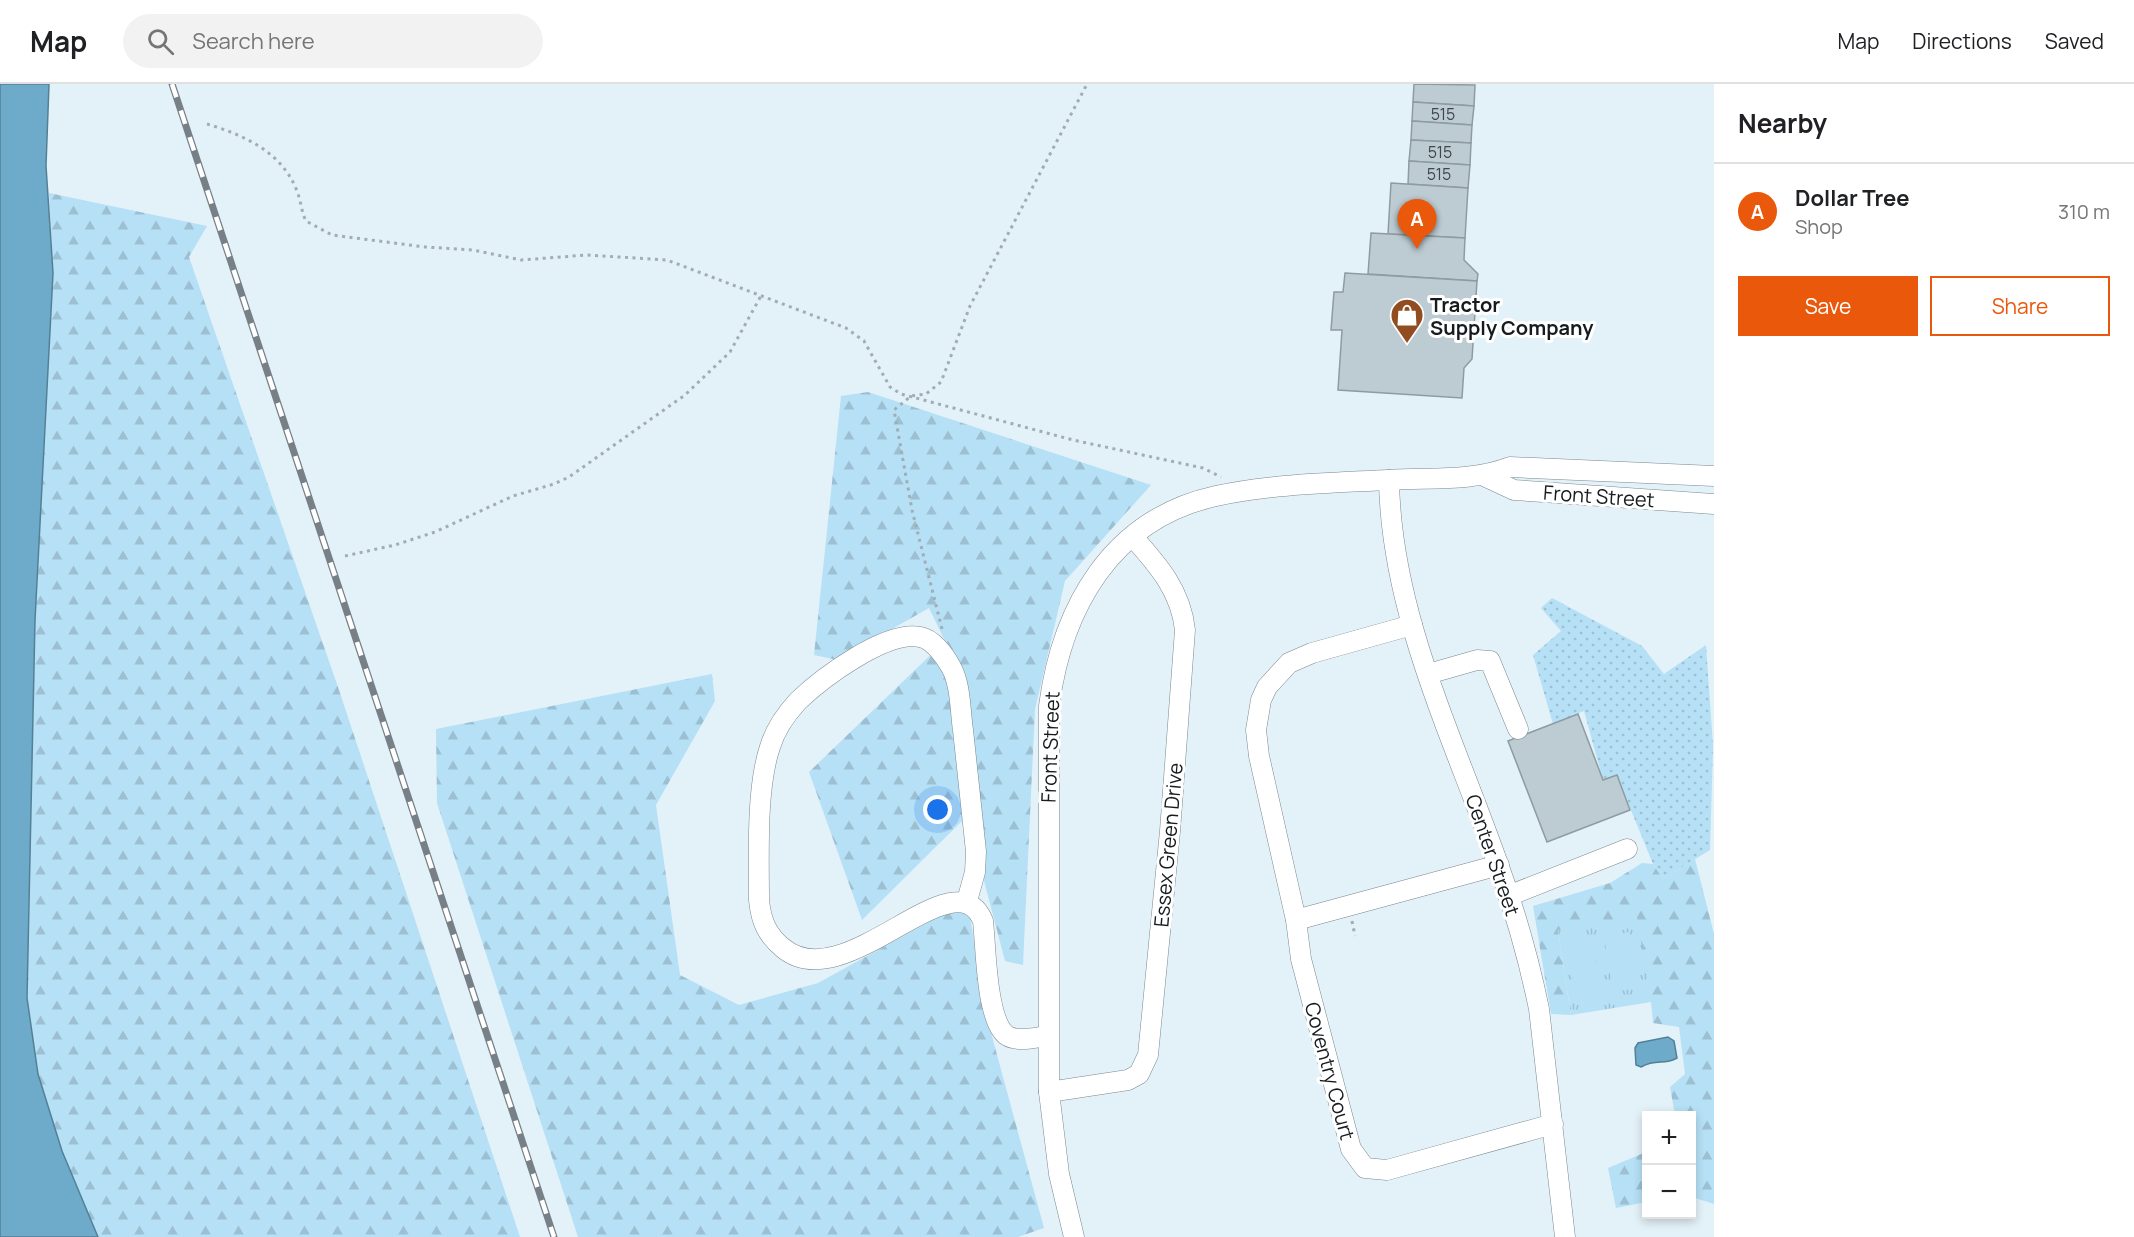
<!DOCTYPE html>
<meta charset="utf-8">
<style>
:root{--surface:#fff;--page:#f2f2f2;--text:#202124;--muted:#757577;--line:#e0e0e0;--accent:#ea580c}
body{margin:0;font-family:Manrope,sans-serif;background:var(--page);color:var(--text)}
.controls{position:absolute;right:18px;bottom:18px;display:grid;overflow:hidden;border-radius:0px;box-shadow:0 3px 9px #0003}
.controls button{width:54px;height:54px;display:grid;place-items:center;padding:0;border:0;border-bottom:2px solid var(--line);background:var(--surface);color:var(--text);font:30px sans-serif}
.you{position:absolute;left:938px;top:726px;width:21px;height:21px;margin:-15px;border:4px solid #fff;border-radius:50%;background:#1a73e8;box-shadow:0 0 0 9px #1a73e833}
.badge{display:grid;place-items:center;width:39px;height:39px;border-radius:50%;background:var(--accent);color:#fff;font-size:20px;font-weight:700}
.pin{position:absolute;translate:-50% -50px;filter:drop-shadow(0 2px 3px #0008)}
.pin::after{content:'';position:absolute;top:32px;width:21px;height:18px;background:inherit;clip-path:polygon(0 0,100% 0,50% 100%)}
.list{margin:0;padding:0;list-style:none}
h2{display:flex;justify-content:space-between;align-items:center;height:78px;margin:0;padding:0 24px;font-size:26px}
h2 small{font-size:20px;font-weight:400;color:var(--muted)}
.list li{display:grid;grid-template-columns:39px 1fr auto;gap:18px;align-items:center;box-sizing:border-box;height:96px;padding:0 24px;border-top:2px solid var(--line)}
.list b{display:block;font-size:22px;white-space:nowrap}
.list p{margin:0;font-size:20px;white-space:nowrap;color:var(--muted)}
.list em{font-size:20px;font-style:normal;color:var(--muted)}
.actions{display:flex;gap:12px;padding:18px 24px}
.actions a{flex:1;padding:14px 0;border:2px solid var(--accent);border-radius:0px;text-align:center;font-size:21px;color:var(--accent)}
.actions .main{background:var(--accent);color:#fff}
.icon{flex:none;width:33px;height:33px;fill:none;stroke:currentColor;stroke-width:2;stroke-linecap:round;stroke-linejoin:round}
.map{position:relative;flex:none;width:1714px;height:1153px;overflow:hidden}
header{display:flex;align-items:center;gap:36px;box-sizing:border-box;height:84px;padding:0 30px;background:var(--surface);border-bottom:2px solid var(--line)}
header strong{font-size:28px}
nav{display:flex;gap:33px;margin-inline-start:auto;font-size:21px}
.search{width:420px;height:54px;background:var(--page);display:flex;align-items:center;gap:15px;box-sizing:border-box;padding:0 21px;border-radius:33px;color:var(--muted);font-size:22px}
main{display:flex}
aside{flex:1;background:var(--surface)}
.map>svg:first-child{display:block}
</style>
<header>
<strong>Map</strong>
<div class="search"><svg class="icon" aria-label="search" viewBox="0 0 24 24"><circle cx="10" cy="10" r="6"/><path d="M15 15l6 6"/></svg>Search here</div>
<nav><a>Map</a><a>Directions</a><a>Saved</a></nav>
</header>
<main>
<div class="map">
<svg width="1714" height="1153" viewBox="0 0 1714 1153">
<defs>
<pattern id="grass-dots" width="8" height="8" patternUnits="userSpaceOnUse" patternTransform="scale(1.5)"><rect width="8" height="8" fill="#b6e0f6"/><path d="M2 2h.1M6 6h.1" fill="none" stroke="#9cc0d2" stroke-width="1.8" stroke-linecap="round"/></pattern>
<pattern id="forest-firs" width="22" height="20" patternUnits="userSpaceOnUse" patternTransform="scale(1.5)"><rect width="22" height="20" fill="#b6e0f6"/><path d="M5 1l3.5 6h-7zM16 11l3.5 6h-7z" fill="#9cc0d2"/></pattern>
<pattern id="park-tufts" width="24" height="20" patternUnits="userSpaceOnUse" patternTransform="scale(1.5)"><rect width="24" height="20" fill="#b6e0f6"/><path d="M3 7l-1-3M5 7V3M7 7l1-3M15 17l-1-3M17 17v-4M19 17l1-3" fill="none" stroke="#9cc0d2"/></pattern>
</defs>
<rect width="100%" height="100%" fill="#e3f1f9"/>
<path fill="url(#grass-dots)" d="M1552 514 1642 562 1664 590 1706 561 1713 662 1710 766 1663 795 1653 780 1617 692 1603 696 1584 627 1553 640 1533 571 1561 547 1541 524Z"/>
<g fill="url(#forest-firs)">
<path d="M49 109 207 142 189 173 339 606 520 1153H98L95 1149 62 1067 38 990 27 914 35 536 53 189Z"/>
<path d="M868 308 1151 401 1065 497 1035 625 1023 881 1005 877 967 732 862 836 809 688 945 557 929 524 837 576 814 571 841 312Z"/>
<path d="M712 590 715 617 656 721 680 891 739 921 818 899 967 817 990 945 1044 1144 1018 1153H578L437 719 436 645Z"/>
<path d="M1695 775 1714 850V1120L1692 1113V1032L1675 1031 1670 1003 1685 990 1679 943 1653 939 1651 918 1558 846 1571 931 1551 930 1533 822 1610 799 1642 779 1653 780 1663 795Z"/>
<path d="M1646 1068V1118L1616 1124 1608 1084Z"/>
</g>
<path fill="url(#park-tufts)" d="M1637 833 1651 918 1571 931 1558 846Z"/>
<g fill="#b6e0f6">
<path d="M1630 848 1639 904 1613 908 1604 853Z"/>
<path d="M1593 855 1602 910 1576 914 1567 859Z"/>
</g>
<g fill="#6eabca" stroke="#548096" stroke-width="1.5">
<path d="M0 0H49L46 82 53 189 35 536 27 914 38 990 62 1067 98 1153H0Z"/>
<path d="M1668 953 1674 957 1677 974C1663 982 1658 974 1641 983L1636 981 1635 964 1638 959Z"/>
</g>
<g fill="#bdcbd2" stroke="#8e9ba3" stroke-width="1.5">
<path d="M1414 0 1475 1 1474 22 1413 18Z"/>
<path d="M1413 18 1474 22 1472 41 1412 37Z"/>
<path d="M1412 37 1472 41 1471 59 1411 56Z"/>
<path d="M1411 56 1471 59 1470 81 1409 77Z"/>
<path d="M1409 77 1470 81 1468 104 1408 100Z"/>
<path d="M1391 99 1468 104 1465 154 1388 150Z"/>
<path d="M1371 149 1465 154 1464 176 1478 190 1477 197 1368 190Z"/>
<path d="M1345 189 1477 197 1472 275 1464 284 1462 314 1338 306 1342 246H1331L1334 208H1343Z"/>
<path d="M1578 630 1603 696 1617 691 1630 726 1547 758 1508 657Z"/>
</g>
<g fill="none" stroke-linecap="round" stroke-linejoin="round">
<defs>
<g id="minor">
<path d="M1486 393 1514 406 1714 420"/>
<path d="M1389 396C1391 530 1454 655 1498 780 1515 827 1529 876 1539 925L1565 1153"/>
<path d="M1412 541 1312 569 1289 579 1267 603 1261 616 1256 646 1259 672 1296 836 1301 875 1351 1065 1365 1084 1387 1086 1553 1040"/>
<path d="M1428 590 1477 576 1490 577 1518 645"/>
<path d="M1508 812 1627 765"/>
<path d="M967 817 975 788 976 768C972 727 967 686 963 646 960 626 961 601 951 583 945 572 933 555 920 553 886 546 822 594 798 617 786 630 775 646 770 663 756 704 759 772 759 816 761 837 767 851 783 864 845 916 954 768 983 837 986 862 986 935 1006 951 1017 959 1036 953 1048 952"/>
<path d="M1296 836 1499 781"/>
<path d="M1049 1008 1128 996 1139 990 1148 971 1170 747 1185 546C1181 507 1158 481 1133 453"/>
<path d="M1074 1153 1059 1090 1049 1008V622C1062 524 1111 435 1216 412 1271 400 1331 399 1388 396 1429 393 1471 398 1510 383L1714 392"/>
</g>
</defs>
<use href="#minor" stroke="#7b888f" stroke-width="21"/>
<g stroke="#a1adb3" stroke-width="3" stroke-dasharray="3 4.5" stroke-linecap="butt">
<path d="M207 40C244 51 282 68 297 107 301 117 301 127 306 137L332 151 425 163 473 166 521 176 587 171 667 176 846 244 864 257 890 303 901 310 1073 356 1203 384 1221 393"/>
<path d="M345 472 395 461 435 448 513 412 554 400 569 393 685 311 730 268 762 210"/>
<path d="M942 545 912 426 894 326 911 312 926 310 941 298 970 222 1087 0"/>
<path d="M1352 837 1355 852"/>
</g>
<use href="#minor" stroke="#fff" stroke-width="20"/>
<defs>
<path id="rail" d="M172 0 554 1153"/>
</defs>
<use href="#rail" stroke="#778086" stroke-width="7"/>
<use href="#rail" stroke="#fff" stroke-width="4.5" stroke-dasharray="14" stroke-linecap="butt"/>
</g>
<defs>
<symbol id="shop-pin" viewBox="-11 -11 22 30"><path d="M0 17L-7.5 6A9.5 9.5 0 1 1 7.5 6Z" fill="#914d1f" stroke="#fff"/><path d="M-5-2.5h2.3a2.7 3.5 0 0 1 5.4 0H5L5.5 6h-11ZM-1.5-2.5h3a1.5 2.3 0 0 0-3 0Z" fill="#fff"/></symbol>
</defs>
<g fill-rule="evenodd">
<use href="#shop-pin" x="1388" y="212" width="38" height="52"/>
</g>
<g text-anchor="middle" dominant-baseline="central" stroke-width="6" stroke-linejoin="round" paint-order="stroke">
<g font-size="16" fill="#40474b">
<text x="1443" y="30">515</text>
<text x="1440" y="68">515</text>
<text x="1439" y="90">515</text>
</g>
<g font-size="20" font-weight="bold" fill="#161b1e" stroke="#fff" text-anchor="start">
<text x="1430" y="220">Tractor<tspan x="1430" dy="23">Supply Company</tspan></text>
</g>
<g font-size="20" fill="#161b1e" stroke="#fff">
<text transform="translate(1599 412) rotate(4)">Front Street</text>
<text transform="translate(1050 663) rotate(-88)">Front Street</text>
<text transform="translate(1168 761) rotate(-85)">Essex Green Drive</text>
<text transform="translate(1493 771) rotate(71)">Center Street</text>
<text transform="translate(1330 987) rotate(75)">Coventry Court</text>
</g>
</g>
</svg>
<div class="controls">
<button>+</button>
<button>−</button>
</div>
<div class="you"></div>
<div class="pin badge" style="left:1417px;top:165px">A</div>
</div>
<aside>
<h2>Nearby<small></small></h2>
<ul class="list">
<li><span class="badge">A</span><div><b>Dollar Tree</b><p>Shop</p></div><em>310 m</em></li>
</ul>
<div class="actions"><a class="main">Save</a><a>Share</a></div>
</aside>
</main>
